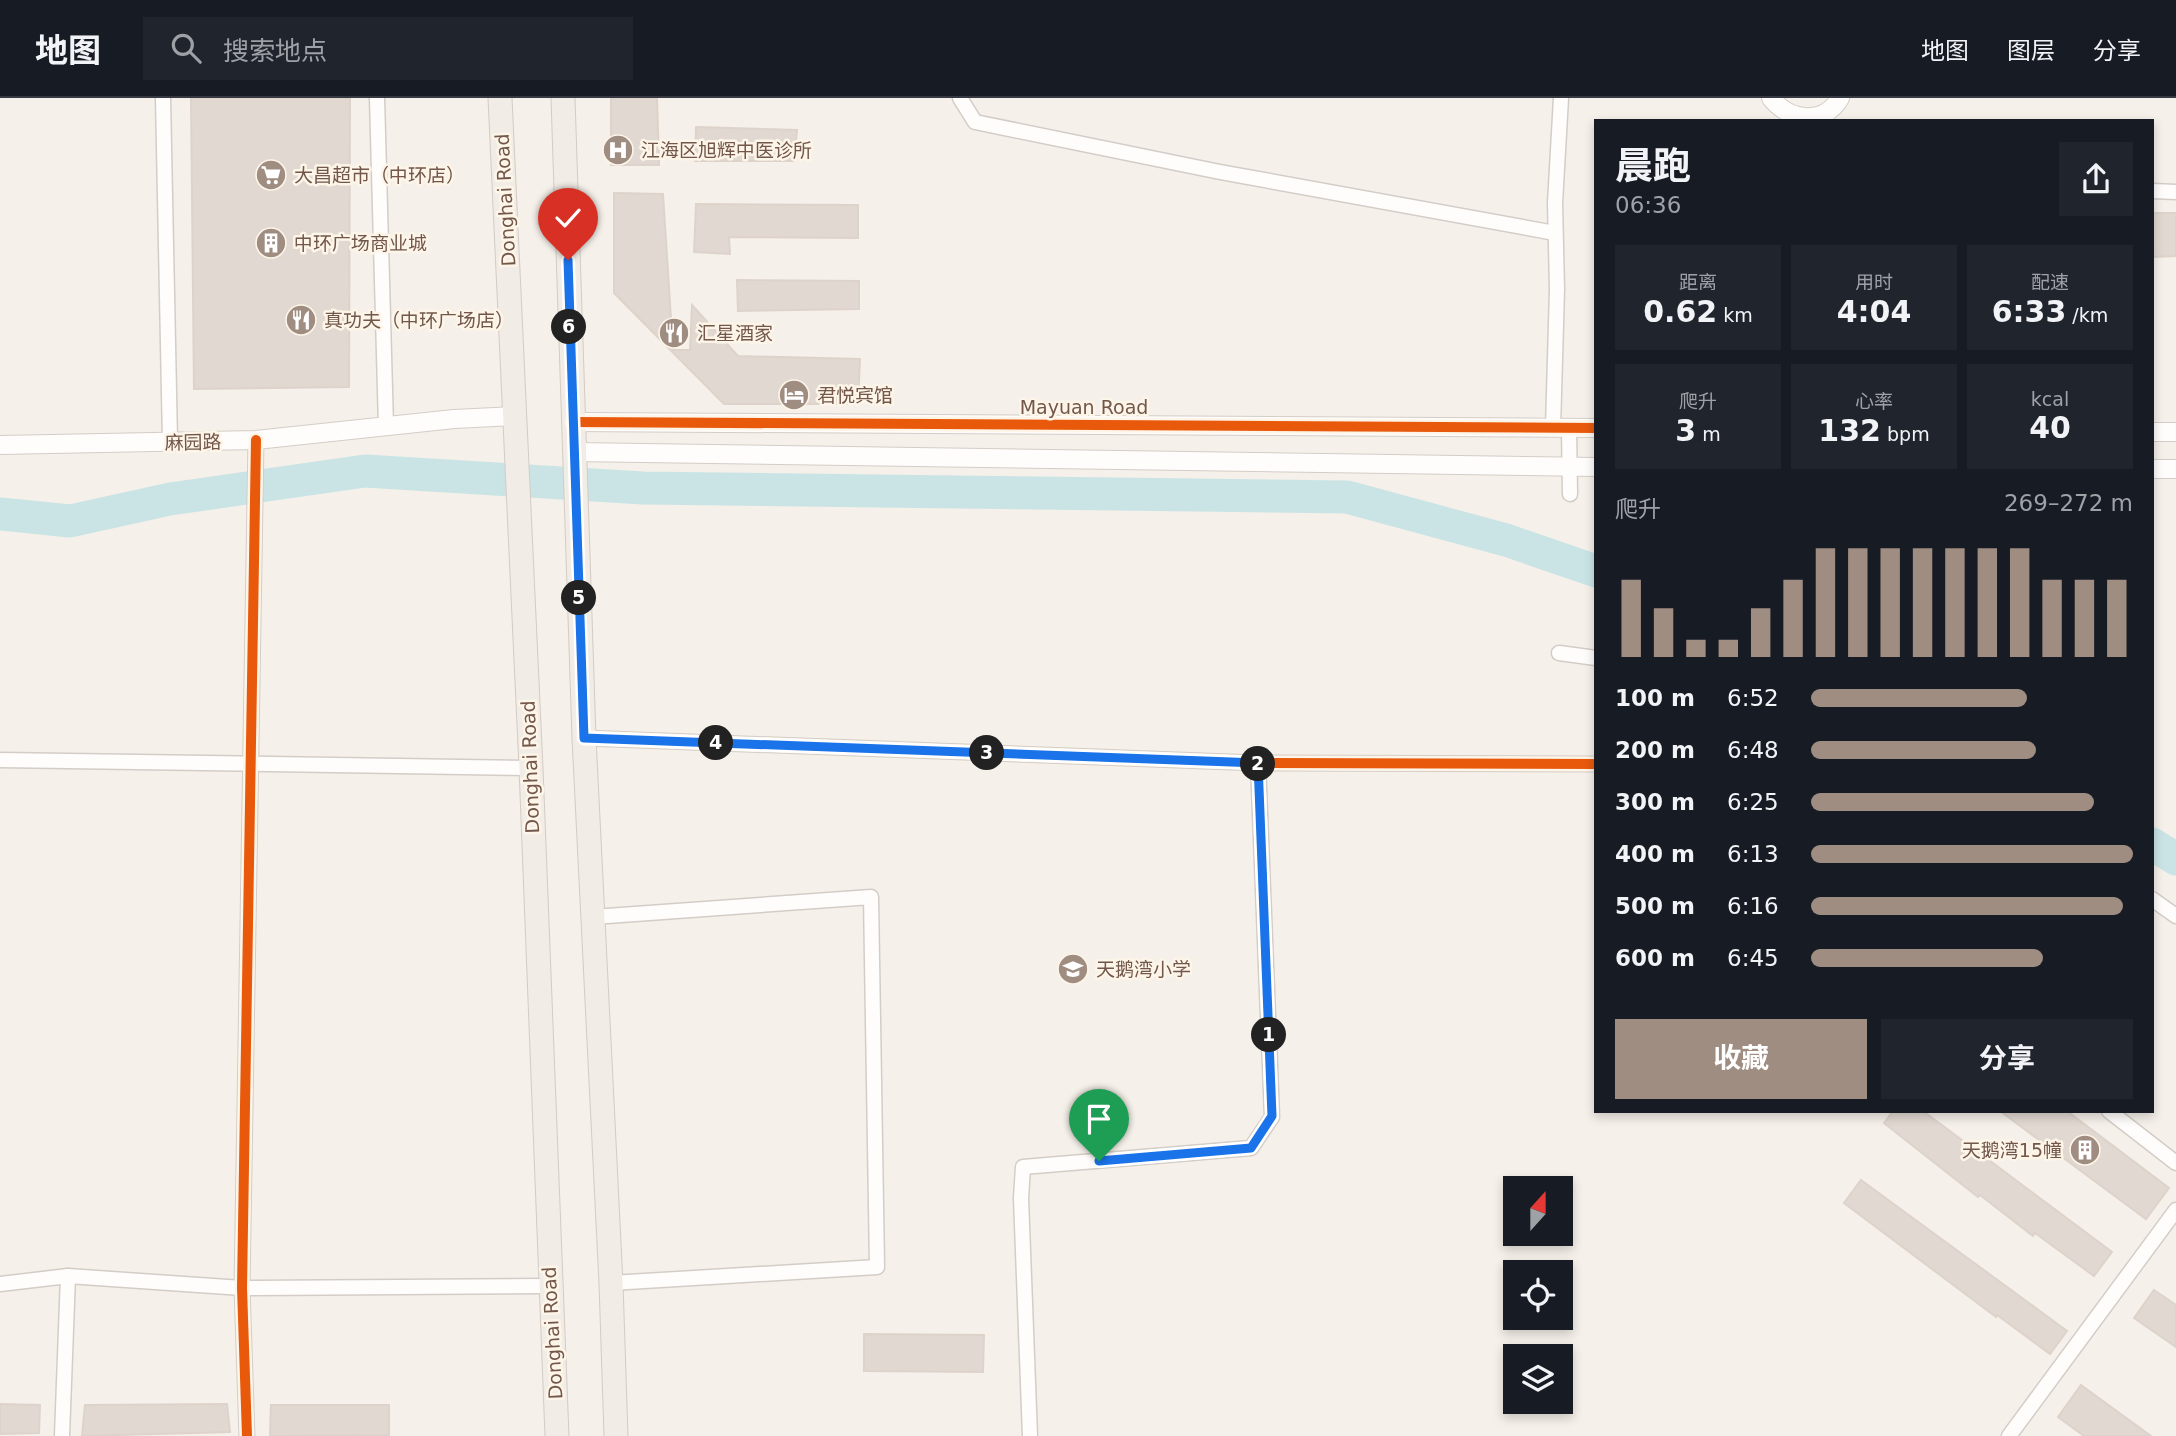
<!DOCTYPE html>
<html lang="zh">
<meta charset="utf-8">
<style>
:root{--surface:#171b24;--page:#20242c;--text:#f1f3f6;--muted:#9ea1a6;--line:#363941;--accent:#a08d82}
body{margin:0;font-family:"DejaVu Sans","Noto Sans SC",sans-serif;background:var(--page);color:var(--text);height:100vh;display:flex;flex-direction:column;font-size:26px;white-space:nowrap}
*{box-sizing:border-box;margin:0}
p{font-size:23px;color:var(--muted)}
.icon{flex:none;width:38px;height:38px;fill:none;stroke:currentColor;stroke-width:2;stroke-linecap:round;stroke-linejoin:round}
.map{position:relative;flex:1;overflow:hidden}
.side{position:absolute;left:1594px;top:21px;width:560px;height:994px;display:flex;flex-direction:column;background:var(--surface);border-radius:0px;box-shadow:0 4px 10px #0003}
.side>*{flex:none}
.needle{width:46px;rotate:21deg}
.buttons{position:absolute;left:1503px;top:1078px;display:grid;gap:14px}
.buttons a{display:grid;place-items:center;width:70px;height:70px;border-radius:0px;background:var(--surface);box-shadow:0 4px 10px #0003;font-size:35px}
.pin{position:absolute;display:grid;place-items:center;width:60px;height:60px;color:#fff;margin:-72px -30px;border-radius:50% 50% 50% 0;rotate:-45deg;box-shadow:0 0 7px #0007}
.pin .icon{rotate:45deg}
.km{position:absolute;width:35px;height:35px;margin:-18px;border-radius:50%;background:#222;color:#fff;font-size:19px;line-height:35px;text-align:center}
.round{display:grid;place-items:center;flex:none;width:74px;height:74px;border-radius:0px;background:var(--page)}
.headline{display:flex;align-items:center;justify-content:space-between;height:119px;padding:0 21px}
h1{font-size:38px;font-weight:700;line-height:52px}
.figures{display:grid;grid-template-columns:repeat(3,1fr);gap:10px;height:119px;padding:7px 21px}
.figures div{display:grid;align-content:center;border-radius:0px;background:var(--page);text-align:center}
.figures b{font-size:30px;font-weight:700}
.figures small{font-size:19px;font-weight:400}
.figures p{font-size:19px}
.chart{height:196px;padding:14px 21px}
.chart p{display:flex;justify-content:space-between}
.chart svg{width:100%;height:126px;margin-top:7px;stroke:var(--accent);stroke-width:6}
.button{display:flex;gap:14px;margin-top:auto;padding:14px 21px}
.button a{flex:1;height:80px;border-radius:0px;background:var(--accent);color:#fff;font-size:28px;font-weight:700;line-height:80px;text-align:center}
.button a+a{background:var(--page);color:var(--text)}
ul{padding:0 21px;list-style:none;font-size:23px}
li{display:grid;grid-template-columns:112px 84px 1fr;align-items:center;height:52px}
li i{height:18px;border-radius:9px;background:var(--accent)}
header{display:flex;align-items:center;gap:42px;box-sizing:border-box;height:98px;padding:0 35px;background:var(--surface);border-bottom:2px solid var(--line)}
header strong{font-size:33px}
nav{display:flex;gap:38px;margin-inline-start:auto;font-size:24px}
.search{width:490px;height:63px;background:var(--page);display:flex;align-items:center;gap:18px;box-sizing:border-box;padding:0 24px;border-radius:0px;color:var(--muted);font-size:26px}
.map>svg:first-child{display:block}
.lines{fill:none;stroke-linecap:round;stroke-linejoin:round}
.river{stroke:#cae4e5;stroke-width:33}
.building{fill:#e1d8d1;stroke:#ded3cb;stroke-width:2}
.minor-casing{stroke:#d4cdc7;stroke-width:17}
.tertiary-casing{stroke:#d4cdc7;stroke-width:20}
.primary-casing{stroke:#d4cbc5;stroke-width:25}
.minor{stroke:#fefdfc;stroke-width:14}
.tertiary{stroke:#fefdfc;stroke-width:18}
.primary{stroke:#f1ece5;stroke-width:23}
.cycleway-casing{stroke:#fef5e9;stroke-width:15}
.cycleway{stroke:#e8590c;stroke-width:10}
.route-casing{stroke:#fff;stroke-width:14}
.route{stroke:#1a73e8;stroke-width:9}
.labels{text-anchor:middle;stroke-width:5;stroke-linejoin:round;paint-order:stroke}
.poi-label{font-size:19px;fill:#72574a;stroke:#fef5e9;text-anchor:start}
.street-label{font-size:19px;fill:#72574a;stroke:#fef5e9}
</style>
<header>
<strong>地图</strong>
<div class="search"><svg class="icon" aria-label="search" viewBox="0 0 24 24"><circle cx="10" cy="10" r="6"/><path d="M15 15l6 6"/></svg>搜索地点</div>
<nav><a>地图</a><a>图层</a><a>分享</a></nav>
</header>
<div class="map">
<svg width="2176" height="1338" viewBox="0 0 2176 1338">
<rect width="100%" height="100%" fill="#f5f0e9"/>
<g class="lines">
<!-- river -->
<g class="river">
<path d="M0,416l70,7 100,-22 195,-28 278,17 704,9 159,43 90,31"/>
<path d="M2152,746l24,15"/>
</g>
</g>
<!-- building -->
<g class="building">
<path d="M191,0h159l-1,289 -155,2z"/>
<path d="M611,0h46l2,67h-48z"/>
<path d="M696,29l101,3 -3,31h-99z"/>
<path d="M614,95l49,1 10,156h17l2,-45 46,51 122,3 -2,45h-134l-110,-111z"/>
<path d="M696,106l162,1v33l-129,-1 1,17 -36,-2z"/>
<path d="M2152,115h24v43l-24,1z"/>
<path d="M737,182l122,1v28l-121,2z"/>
<path d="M1893,1013h30l189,141 -18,24 -59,-43 -2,3 -53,-41 -2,2 -94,-74z"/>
<path d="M2000,1013h67l102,77 -23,31z"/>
<path d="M1861,1082l206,151 -17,23 -53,-39 -1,2 -152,-114z"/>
<path d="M2154,1192l22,15v42l-42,-29z"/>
<path d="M864,1236l120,1 -1,37 -119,-1z"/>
<path d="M2081,1287l70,51h-67l-26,-19z"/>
<path d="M0,1306l40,1 -1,28 -39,1z"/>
<path d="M227,1306l3,28 -148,4 3,-31z"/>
<path d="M271,1307h118v30l-119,1z"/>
</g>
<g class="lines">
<!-- minor casing -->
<g class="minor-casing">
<g id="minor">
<path d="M163,0l7,344"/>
<path d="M377,0l9,329"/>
<path d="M960,0l15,24 245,50 335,61"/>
<path d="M2152,93l24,1"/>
<path d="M1553,330l4,-139 -2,-86 6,-105"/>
<path d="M1569,330l1,66"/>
<path d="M1559,555l37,5"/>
<path d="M584,640l674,25 338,1"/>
<path d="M0,662l531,8"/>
<path d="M2152,801l24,17"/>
<path d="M593,819l278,-20 6,370 -266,16"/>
<path d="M2109,1013l67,52"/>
<path d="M0,1186l68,-8 174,12 307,-2"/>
<path d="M62,1338l6,-160"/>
<path d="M247,1338l-5,-148 14,-848"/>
<path d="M1030,1338l-9,-238 2,-31 228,-19 21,-31 -14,-354"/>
<path d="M2009,1338l167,-226"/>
</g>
</g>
<!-- tertiary casing -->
<g class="tertiary-casing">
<g id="tertiary">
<path d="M1771,0c18,23 53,28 69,0"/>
<path d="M572,324l1024,6"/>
<path d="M2152,334h24"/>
<path d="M0,347l256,-5 198,-21 60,-3"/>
<path d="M573,354l1023,15"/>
<path d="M2152,371h24"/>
</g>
</g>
<!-- primary casing -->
<g class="primary-casing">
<g id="primary">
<path d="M500,0l31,670 26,668"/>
<path d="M563,0l21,640 27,545 5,153"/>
</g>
</g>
<!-- minor -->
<use href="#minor" class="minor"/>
<!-- tertiary -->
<use href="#tertiary" class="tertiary"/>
<!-- primary -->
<use href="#primary" class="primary"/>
<!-- cycleway casing -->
<g class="cycleway-casing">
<g id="cycleway">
<path d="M572,324l1024,6"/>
<path d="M584,640l674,25 338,1"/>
<path d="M247,1338l-5,-148 14,-848"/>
</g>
</g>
<!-- cycleway -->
<use href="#cycleway" class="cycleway"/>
</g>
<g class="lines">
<!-- route casing -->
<g class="route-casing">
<path id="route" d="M568,162l16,478 674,25 14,353 -21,32 -152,13"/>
</g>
<!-- route -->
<use href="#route" class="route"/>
</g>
<!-- icons -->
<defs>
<g id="hospital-disc" transform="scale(1.575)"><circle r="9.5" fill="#a08d82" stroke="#fef5e9"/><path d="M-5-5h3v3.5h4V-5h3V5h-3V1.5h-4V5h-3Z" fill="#fff"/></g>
<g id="supermarket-disc" transform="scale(1.575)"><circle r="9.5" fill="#a08d82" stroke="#fef5e9"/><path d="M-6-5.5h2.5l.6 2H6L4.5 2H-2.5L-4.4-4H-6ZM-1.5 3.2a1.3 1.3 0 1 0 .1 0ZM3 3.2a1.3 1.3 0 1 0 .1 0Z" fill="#fff"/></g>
<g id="building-disc" transform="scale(1.575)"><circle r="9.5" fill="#a08d82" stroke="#fef5e9"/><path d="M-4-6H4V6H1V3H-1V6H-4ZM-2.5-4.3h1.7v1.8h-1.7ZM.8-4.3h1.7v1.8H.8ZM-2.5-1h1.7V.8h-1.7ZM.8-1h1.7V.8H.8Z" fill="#fff"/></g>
<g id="restaurant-disc" transform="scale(1.575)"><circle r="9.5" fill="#a08d82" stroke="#fef5e9"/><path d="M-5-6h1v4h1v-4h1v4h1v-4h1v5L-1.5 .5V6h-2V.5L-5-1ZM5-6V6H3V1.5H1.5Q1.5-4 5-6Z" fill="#fff"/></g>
<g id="hotel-disc" transform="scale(1.575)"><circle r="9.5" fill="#a08d82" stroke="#fef5e9"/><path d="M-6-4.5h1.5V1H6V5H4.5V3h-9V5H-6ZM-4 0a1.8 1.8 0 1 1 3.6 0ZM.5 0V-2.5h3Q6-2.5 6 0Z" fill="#fff"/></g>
<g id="school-disc" transform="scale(1.575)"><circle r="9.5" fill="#a08d82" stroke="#fef5e9"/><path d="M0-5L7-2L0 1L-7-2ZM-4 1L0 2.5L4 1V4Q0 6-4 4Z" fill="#fff"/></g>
</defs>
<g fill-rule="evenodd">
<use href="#hospital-disc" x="618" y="52"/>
<use href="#supermarket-disc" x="271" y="77"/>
<use href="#building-disc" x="271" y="145"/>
<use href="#restaurant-disc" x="301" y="222"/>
<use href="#restaurant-disc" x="674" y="235"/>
<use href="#hotel-disc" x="794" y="297"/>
<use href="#school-disc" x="1073" y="871"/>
<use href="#building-disc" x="2085" y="1052"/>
</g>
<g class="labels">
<!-- poi labels -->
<g class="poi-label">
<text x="641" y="59">江海区旭辉中医诊所</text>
<text x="294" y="84">大昌超市（中环店）</text>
<text x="294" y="152">中环广场商业城</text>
<text x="324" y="229">真功夫（中环广场店）</text>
<text x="697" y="242">汇星酒家</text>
<text x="817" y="304">君悦宾馆</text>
<text x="1096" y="878">天鹅湾小学</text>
<text x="2062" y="1059" text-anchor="end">天鹅湾15幢</text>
</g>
<!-- street labels -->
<g class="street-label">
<text transform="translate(505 102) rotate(-93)" y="7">Donghai Road</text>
<text x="1084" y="316">Mayuan Road</text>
<text transform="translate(193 344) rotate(-1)" y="7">麻园路</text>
<text transform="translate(530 669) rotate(-92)" y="7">Donghai Road</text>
<text transform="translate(552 1235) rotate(-93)" y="7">Donghai Road</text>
</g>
</g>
</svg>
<div class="buttons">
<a><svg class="needle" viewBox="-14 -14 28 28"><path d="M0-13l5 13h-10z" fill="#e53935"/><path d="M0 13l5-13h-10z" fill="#9ea1a6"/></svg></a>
<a><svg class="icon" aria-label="locate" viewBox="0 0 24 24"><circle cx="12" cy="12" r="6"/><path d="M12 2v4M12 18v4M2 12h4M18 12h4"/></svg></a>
<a><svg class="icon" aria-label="layers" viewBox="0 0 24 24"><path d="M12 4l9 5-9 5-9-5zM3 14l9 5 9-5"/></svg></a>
</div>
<div class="pin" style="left:1099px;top:1063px;background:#1e9e55"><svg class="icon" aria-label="arrive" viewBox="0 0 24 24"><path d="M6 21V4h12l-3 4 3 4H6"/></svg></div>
<div class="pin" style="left:568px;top:162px;background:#d93025"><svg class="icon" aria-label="check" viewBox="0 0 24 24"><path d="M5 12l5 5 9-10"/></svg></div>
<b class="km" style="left:1269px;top:937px">1</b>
<b class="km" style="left:1258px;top:666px">2</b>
<b class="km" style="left:987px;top:655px">3</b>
<b class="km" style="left:716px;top:645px">4</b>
<b class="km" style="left:579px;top:500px">5</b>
<b class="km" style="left:569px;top:229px">6</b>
<section class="side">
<div class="headline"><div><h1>晨跑</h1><p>06:36</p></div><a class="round"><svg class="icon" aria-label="share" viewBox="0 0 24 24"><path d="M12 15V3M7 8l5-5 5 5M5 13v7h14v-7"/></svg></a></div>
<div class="figures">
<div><p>距离</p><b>0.62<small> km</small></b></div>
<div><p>用时</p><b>4:04</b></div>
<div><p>配速</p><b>6:33<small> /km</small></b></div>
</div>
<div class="figures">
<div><p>爬升</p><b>3<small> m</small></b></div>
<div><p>心率</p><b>132<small> bpm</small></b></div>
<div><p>kcal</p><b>40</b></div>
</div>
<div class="chart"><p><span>爬升</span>269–272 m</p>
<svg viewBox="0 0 160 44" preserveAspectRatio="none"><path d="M5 44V17M15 44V27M25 44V38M35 44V38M45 44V27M55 44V17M65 44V6M75 44V6M85 44V6M95 44V6M105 44V6M115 44V6M125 44V6M135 44V17M145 44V17M155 44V17"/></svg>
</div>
<ul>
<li><b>100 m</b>6:52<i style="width:67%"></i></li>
<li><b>200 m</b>6:48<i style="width:70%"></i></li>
<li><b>300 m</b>6:25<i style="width:88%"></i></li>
<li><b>400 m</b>6:13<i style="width:100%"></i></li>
<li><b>500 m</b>6:16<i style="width:97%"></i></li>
<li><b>600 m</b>6:45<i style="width:72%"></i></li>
</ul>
<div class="button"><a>收藏</a><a>分享</a></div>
</section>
</div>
